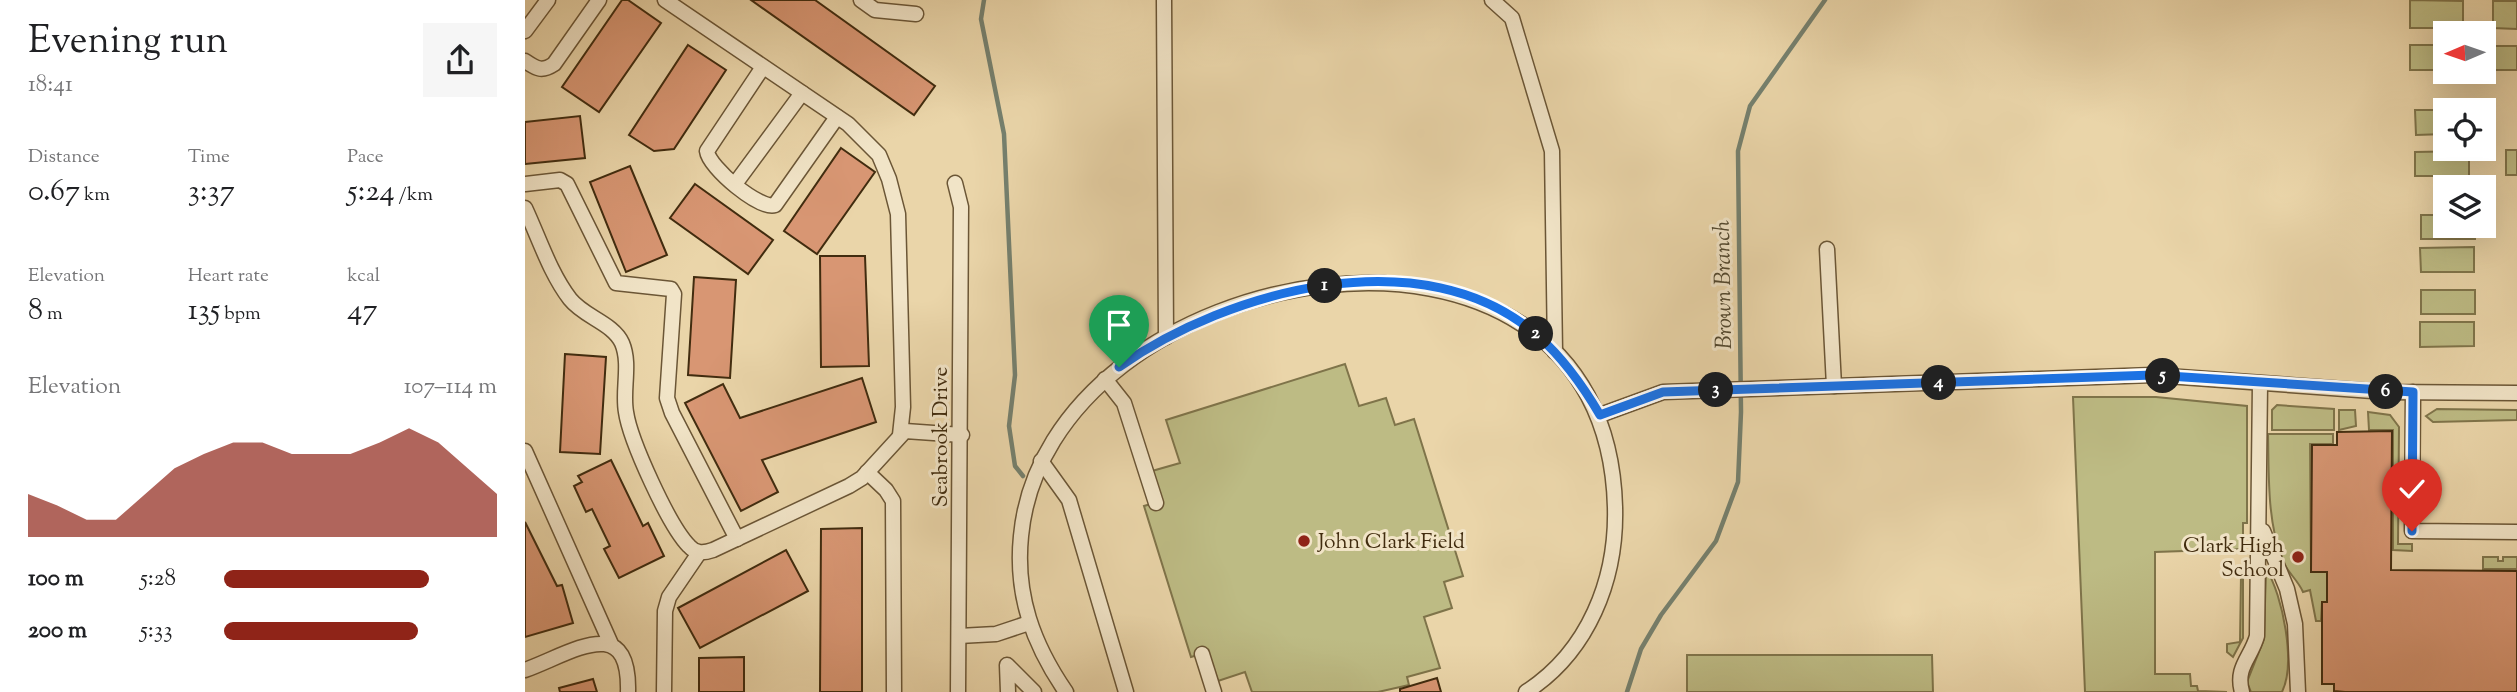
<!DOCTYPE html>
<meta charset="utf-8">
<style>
:root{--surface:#fff;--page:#f6f6f6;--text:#202124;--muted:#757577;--accent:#8f2418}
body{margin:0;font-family:"Sorts Mill Goudy",serif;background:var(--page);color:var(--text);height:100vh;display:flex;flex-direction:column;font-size:26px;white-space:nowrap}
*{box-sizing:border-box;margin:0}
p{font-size:23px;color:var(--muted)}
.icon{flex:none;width:38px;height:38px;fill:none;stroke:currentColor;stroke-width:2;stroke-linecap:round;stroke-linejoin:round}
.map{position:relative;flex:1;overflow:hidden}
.drawer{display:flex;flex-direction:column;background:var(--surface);width:525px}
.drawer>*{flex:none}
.needle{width:46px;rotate:268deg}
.fabs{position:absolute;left:1908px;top:21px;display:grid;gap:14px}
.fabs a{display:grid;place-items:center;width:63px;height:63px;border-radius:0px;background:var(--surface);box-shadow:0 7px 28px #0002;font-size:35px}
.pin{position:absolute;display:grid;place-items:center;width:60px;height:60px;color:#fff;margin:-72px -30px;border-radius:50% 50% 50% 0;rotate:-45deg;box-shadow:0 0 7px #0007}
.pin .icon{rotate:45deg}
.km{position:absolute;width:35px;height:35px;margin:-18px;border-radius:50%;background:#222;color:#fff;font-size:19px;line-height:35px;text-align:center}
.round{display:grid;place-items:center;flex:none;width:74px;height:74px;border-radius:0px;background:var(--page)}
.head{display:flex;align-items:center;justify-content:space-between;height:119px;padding:0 28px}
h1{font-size:38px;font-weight:600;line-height:52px}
.figures{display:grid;grid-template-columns:repeat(3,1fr);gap:10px;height:119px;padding:7px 28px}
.figures div{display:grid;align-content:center}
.figures b{font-size:30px;font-weight:600}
.figures small{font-size:19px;font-weight:400}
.figures p{font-size:19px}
.chart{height:196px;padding:14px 28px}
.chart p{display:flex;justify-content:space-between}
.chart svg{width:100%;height:126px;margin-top:7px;fill:var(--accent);opacity:.7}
ul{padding:0 28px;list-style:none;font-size:23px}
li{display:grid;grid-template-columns:112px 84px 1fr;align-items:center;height:52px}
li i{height:18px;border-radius:9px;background:var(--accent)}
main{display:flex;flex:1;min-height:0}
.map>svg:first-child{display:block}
.grass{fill:#bdbb84;stroke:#7f744a;stroke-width:2}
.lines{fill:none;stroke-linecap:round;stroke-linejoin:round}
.stream{stroke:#75806e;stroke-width:4.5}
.building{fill:#d89673;stroke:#412c0f;stroke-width:2}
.minor-casing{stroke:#6b5636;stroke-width:17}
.minor{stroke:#f1e4c7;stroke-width:14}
.route-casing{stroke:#fff;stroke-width:14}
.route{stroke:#1a73e8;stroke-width:9}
.poi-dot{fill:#8f2418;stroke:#f1e4c7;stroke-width:2.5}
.labels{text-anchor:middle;stroke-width:6;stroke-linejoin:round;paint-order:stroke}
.street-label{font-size:21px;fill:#412c0f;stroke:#f1e4c7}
.poi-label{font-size:21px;fill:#412c0f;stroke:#f1e4c7;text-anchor:start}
.water-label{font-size:23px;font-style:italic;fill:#52482f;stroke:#f1e4c7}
</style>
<main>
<section class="drawer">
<div class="head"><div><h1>Evening run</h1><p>18:41</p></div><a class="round"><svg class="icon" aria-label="share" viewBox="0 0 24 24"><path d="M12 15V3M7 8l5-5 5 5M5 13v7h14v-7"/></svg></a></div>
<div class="figures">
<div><p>Distance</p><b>0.67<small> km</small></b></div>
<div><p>Time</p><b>3:37</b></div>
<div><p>Pace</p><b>5:24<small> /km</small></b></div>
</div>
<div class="figures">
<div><p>Elevation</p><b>8<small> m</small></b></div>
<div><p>Heart rate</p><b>135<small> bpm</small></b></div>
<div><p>kcal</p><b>47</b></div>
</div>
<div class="chart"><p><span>Elevation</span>107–114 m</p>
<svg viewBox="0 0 160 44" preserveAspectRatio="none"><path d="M0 44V29L10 33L20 38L30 38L40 29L50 20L60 15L70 11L80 11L90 15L100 15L110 15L120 11L130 6L140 11L150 20L160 29V44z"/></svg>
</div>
<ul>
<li><b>100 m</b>5:28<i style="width:75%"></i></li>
<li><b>200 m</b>5:33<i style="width:71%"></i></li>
</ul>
</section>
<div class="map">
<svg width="1992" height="692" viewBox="0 0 1992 692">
<rect width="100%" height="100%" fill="#ead5a9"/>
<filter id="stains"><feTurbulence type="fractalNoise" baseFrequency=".00286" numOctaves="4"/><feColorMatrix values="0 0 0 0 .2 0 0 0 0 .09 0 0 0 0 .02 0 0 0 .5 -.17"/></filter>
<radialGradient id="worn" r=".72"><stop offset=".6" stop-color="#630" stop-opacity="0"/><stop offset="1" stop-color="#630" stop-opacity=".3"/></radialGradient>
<!-- grass -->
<g class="grass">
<path d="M1885,0l53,1v27h-53z"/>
<path d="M1968,1h24v28l-24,-1z"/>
<rect x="1885" y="45" width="35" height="25"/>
<rect x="1967" y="46" width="25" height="24"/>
<path d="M1890,110h54h-24v24l-29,1z"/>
<rect x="1981" y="150" width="11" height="25"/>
<path d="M1944,151v25h-54v-24z"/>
<path d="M1896,215h24v11h30v13h-54z"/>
<path d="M1949,247v25h-53l-1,-24z"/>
<rect x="1896" y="290" width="54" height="24"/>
<path d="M1895,322h54v24l-54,1z"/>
<path d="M820,364l14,42 27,-8 9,27 19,-6 49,157 -19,6 8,26 -28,9 16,51 -33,9 2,8 -31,7h-126l-7,-20 -27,9 -10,-29 -17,5 -47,-151 17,-5 -9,-30 28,-8 -14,-43z"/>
<path d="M1548,397h83l91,9v117h-4v26l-88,3v122h35l1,12h6l1,5 29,1h-142z"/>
<path d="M1752,405l57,4v21h-62v-20z"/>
<path d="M1912,409l80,1v10l-84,2 -7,-6z"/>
<path d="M1814,410h16l1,16 -17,4z"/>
<path d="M1843,412l22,3 9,12 -1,117h14v7l-19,-1v-120h-24z"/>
<path d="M1743,434h65v10h-23l1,127 16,1 6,30h-11l-1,19h-5l-6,-31 -7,2c-5,-12 -16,-20 -21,-32 -15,-41 -13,-84 -14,-126z"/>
<path d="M1958,557h15v4h5v-4h14v12h-34z"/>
<path d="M1707,568h11v70l-10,19 -6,-5v-8l13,-2 1,-67 -12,-1z"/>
<path d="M1741,569c17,26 30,95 16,123h-31l-4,-10 17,-43z"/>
<path d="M1162,655h245l1,37h-246z"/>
</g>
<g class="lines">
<!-- stream -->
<g class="stream">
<path d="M459,0l-3,19 23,115 11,241 -6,51 6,40 8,10"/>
<path d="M1102,692l14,-43 20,-34 55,-74 22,-59 3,-70 -3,-261 12,-45 75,-106"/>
</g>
</g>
<!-- building -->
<g class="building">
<path d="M97,0h6l33,23 -62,89 -37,-25z"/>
<path d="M226,0h64l120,86 -21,29z"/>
<path d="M163,45l38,25 -52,79 -20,2 -25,-16z"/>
<path d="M55,116l5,42 -60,6v-42z"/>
<path d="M316,148l34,24 -58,82 -33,-23z"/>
<path d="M105,166l37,89 -41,17 -36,-90z"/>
<path d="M170,184l78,56 -25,34 -78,-56z"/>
<path d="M295,256h45l4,110 -48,1z"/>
<path d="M169,277l42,3 -6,98 -42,-3z"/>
<path d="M40,354l41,3 -6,97 -40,-2z"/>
<path d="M337,378l14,44 -114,38 16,32 -37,19 -56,-108 38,-19 17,34z"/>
<path d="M1867,431l-1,139 126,1v121h-172l-11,-1v-7h-12v-82h5v-30h-16l1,-127h25v-13z"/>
<path d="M86,460l32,66 5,-3 16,33 -45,22 -15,-29 6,-3 -18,-37 -6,3 -12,-26 8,-4 -4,-6z"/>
<path d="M0,522l32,64 5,-1 11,38 -48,14z"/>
<path d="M337,528v164h-42l1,-163z"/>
<path d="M261,550l22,41 -108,57 -22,-40z"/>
<path d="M219,657v35h-45v-34z"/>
<path d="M912,678l4,14h-41v-3z"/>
<path d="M68,679l4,13h-37l-1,-4z"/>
</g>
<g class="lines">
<!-- minor casing -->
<g class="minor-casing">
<g id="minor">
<path d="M140,0l183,124 31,31 10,24 9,35 5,193 -3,28"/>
<path d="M336,0l14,10 41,4"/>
<path d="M639,0l2,337"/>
<path d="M967,0l20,18 40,133 3,201"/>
<path d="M0,31l23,-31"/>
<path d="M0,61c12,8 17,11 29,3l45,-64"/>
<path d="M238,67l-56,84c2,17 53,59 68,54l62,-88"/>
<path d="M430,183l6,24 -3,485"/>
<path d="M0,184l35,-4 7,4 49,99 55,6 3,5 -7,104 5,15 65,126"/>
<path d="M210,184l67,-91"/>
<path d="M0,208c14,30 25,65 45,91 14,18 43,24 52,44 9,21 0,47 4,69 4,28 43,114 63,134 7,8 15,7 24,4l136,-64 13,-8 43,-47 57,4"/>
<path d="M1302,249l7,137"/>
<path d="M580,379l19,24 32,100"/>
<path d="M1888,392l-1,139 105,1"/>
<path d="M1075,415l63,-23 490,-17 233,17 131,1"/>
<path d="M0,451l86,193"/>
<path d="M516,461l28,39 57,192"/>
<path d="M342,472l19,18 7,11 1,191"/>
<path d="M1738,531l24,58 8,35 3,68"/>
<path d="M434,636l37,-2 33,-11"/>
<path d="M677,654l12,38"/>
<path d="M0,670c47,-17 105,-59 103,22"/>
<path d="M139,692l1,-81 4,-14 30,-44"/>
<path d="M483,692l-1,-27 27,27"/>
<path d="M541,692c-33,-48 -51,-97 -45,-156 26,-278 585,-380 594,-29 2,73 -27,145 -89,185"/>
<path d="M1717,692c-7,-25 9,-34 15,-56l3,-252"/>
</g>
</g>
<!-- minor -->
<use href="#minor" class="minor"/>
</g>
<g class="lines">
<!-- route casing -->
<g class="route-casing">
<path id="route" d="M594,367c109,-77 306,-131 419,-31 25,22 45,50 62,79l63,-23 490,-17 260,17 -1,139"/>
</g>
<!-- route -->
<use href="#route" class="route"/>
</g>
<!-- markers -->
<g class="poi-dot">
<circle cx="779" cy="541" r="7"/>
<circle cx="1773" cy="557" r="7"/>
</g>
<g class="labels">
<!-- street labels -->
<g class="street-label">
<text transform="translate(415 437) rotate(-90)" y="7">Seabrook Drive</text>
</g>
<!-- poi labels -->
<g class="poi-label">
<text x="793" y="548">John Clark Field</text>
<text x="1759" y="552" text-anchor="end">Clark High<tspan x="1759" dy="24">School</tspan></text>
</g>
<!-- water labels -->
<g class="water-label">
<text transform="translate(1197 285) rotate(-91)" y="8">Brown Branch</text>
</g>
</g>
<rect width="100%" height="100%" filter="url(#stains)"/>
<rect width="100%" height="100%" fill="url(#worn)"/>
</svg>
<div class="fabs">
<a><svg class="needle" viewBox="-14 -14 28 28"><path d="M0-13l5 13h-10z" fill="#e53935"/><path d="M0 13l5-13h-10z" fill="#757577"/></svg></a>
<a><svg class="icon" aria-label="locate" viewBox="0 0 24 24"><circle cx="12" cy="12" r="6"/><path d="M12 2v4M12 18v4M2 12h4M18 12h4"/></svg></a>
<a><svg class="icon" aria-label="layers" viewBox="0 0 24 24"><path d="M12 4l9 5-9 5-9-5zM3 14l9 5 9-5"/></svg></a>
</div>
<div class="pin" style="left:594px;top:367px;background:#1e9e55"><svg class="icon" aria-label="arrive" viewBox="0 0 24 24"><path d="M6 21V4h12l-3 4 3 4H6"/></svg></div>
<div class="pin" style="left:1887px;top:531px;background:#d93025"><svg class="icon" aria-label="check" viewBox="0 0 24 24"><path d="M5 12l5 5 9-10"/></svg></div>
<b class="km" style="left:800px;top:286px">1</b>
<b class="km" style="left:1011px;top:334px">2</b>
<b class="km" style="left:1191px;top:390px">3</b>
<b class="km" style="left:1414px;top:383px">4</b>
<b class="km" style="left:1638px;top:376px">5</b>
<b class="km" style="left:1861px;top:392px">6</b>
</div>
</main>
